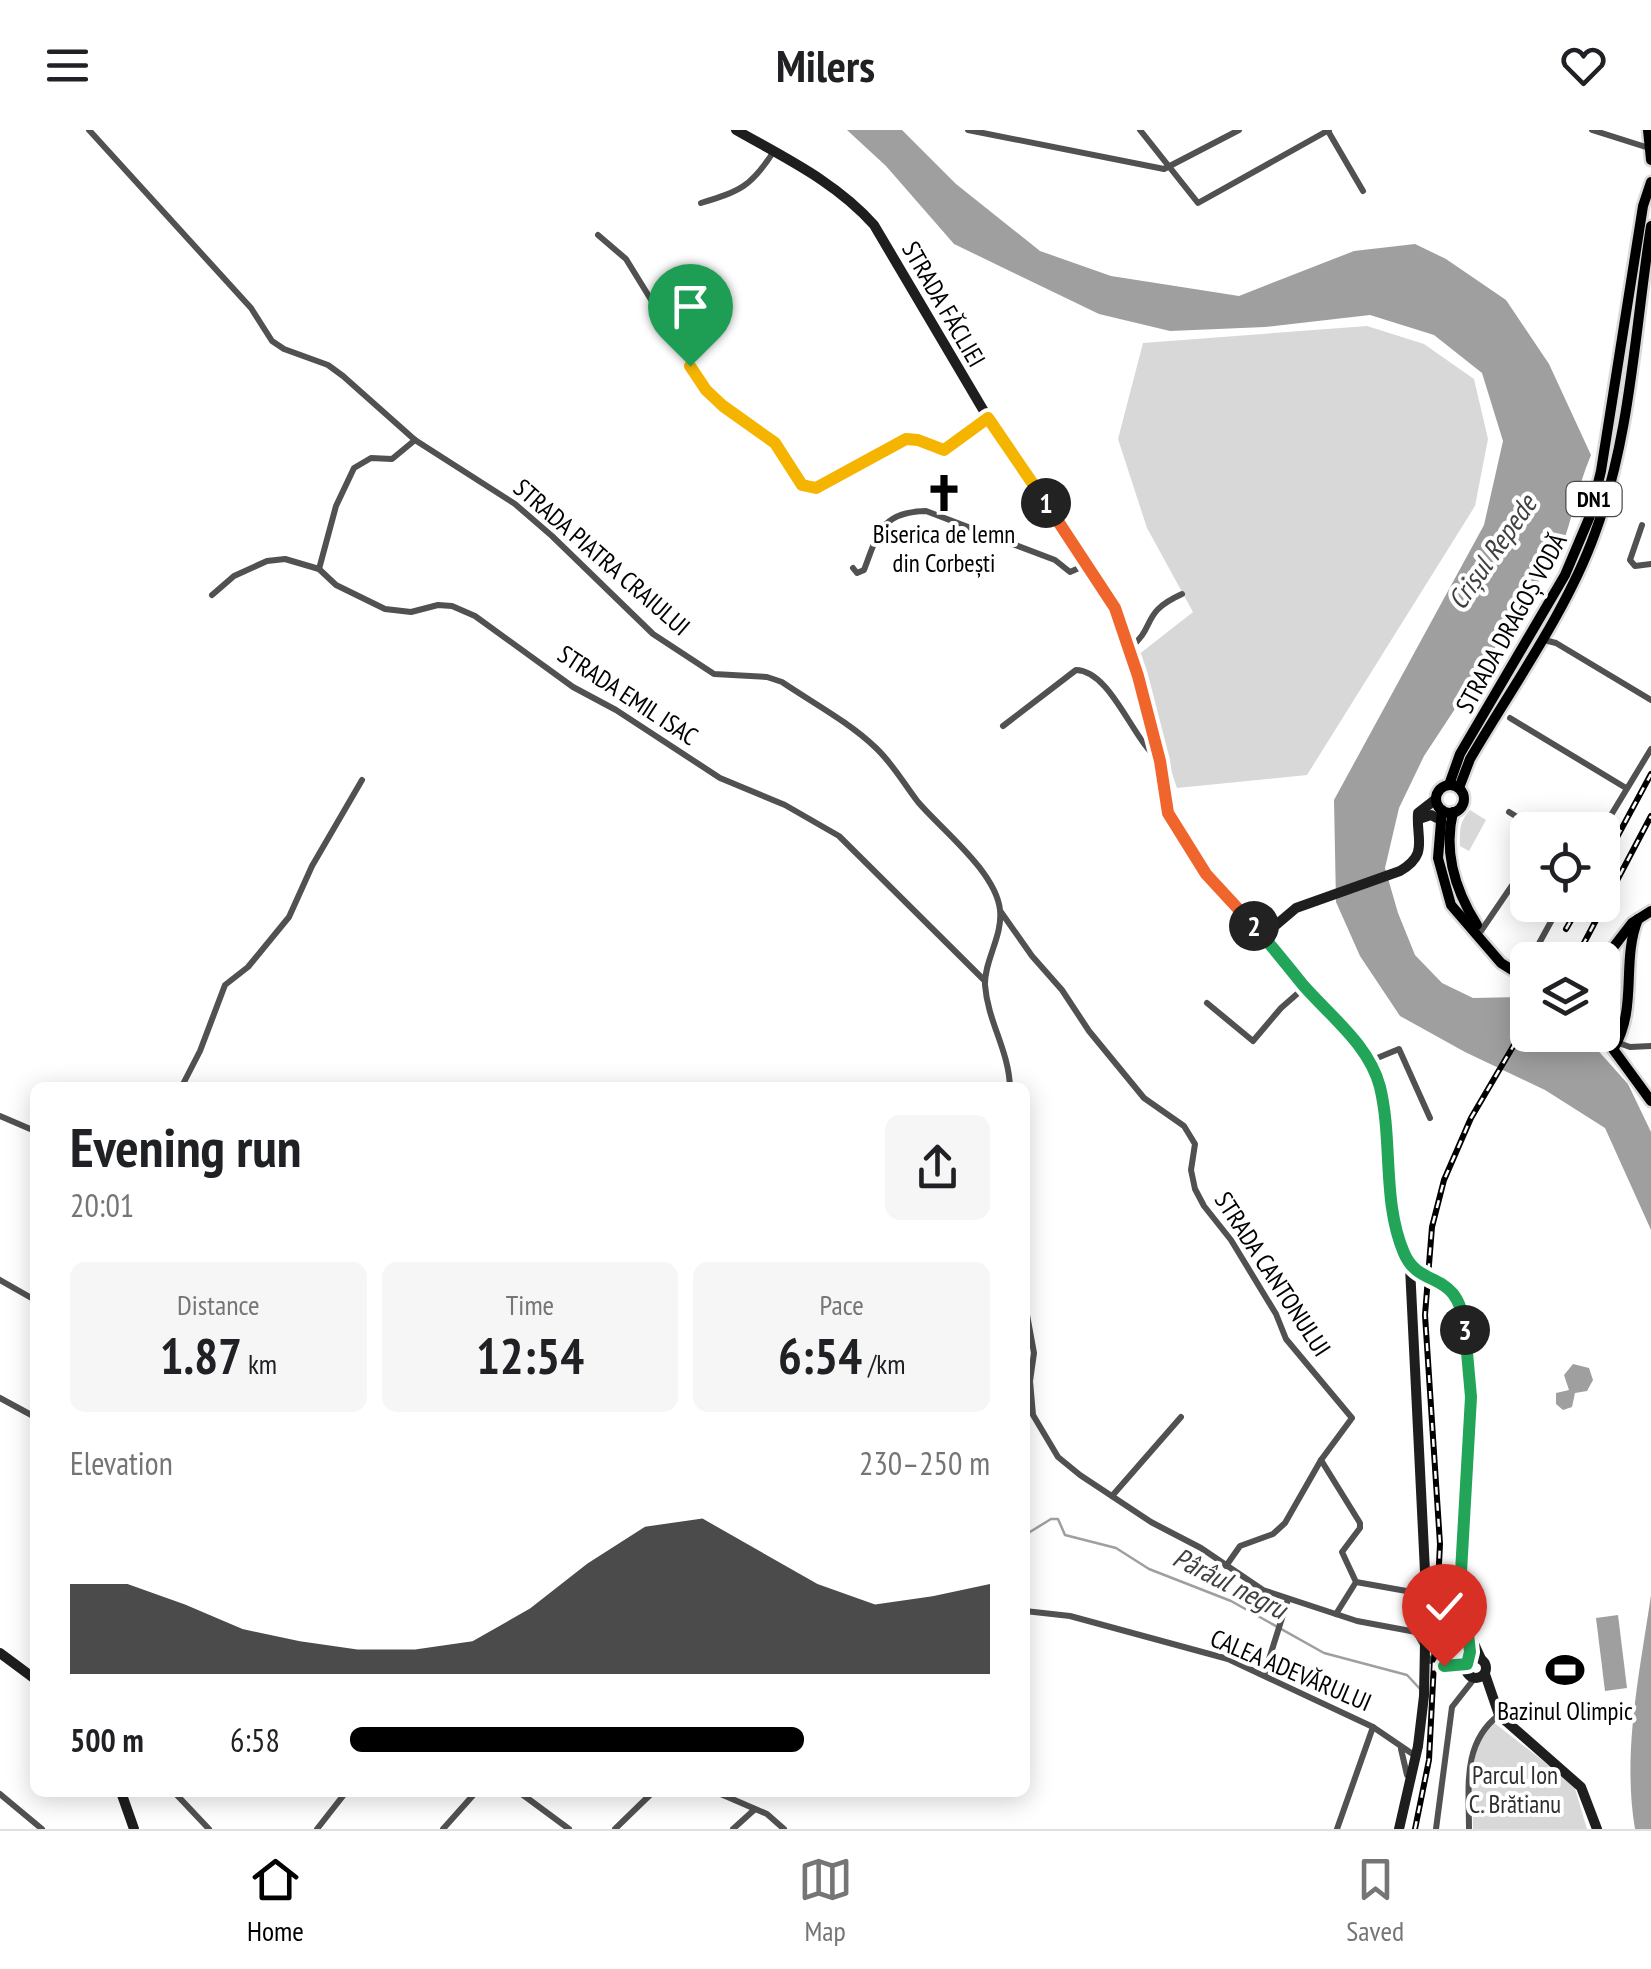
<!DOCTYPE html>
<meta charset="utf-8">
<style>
:root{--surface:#fff;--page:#f6f6f6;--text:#202124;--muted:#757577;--line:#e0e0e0;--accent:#000}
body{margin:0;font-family:"PT Sans Narrow",sans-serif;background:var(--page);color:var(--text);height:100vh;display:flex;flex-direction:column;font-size:38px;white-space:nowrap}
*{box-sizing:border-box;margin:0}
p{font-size:32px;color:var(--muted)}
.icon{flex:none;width:55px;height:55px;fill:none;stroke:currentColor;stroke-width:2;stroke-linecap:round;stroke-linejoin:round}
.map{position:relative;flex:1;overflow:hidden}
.panel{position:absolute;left:30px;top:952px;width:1000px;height:715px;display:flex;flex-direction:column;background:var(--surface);border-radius:15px;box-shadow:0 5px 25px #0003}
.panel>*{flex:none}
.buttons{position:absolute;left:1510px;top:682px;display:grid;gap:20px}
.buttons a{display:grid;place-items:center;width:110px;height:110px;border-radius:15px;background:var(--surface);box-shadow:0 5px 25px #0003;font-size:50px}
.pin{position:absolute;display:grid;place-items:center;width:85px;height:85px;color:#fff;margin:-102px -42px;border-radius:50% 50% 50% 0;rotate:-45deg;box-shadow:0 0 10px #0007}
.pin .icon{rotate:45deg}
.km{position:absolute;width:50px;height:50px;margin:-25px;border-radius:50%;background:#222;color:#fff;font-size:28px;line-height:50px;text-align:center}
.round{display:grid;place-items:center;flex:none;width:105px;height:105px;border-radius:15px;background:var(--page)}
.head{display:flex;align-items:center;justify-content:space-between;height:170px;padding:0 40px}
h1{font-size:55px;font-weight:600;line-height:75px}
.figures{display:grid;grid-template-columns:repeat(3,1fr);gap:15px;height:170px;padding:10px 40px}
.figures div{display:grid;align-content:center;border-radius:15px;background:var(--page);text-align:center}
.figures b{font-size:50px;font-weight:600}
.figures small{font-size:28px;font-weight:400}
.figures p{font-size:28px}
.chart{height:280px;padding:20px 40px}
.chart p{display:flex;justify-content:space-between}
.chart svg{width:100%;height:180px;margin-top:10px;fill:var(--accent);opacity:.7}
ul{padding:0 40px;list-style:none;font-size:32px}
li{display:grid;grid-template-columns:160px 120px 1fr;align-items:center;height:75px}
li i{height:25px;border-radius:12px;background:var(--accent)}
header{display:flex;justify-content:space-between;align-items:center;height:130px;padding:0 40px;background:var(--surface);font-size:45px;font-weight:600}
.tabs{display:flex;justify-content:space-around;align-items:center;height:140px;border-top:2px solid var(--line);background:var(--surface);font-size:28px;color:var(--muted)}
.tabs a{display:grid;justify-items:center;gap:5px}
.tabs .current{color:var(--accent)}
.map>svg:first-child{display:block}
.green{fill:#d8d8d8}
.water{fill:#9f9f9f}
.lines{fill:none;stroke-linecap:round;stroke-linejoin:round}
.stream{stroke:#9f9f9f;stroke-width:2.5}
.primary-casing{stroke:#dbdbdb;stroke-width:15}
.street{stroke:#515151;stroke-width:6}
.secondary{stroke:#1e1e1e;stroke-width:10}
.primary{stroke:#000;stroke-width:10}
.rail-casing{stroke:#000;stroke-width:6}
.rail{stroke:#fff;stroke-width:2.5;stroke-dasharray:8;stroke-linecap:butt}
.secondary-bridge{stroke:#1e1e1e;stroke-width:10}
.split-1-casing{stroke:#fff;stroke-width:20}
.split-2-casing{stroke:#fff;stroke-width:20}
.split-3-casing{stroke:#fff;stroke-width:20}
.split-4-casing{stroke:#fff;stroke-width:20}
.split-1{stroke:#f5b400;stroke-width:12}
.split-2{stroke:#f0652b;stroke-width:12}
.split-3{stroke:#22a559;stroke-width:12}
.split-4{stroke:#22a559;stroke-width:12}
.labels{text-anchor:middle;stroke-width:8;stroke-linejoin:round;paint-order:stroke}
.shield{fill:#fff;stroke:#4c4c4c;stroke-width:2.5}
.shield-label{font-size:22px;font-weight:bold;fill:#000}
.street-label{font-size:25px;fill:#000;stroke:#fff}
.poi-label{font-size:25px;fill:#000;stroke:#fff}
.park-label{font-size:25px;fill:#2f2f2f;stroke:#fff}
.water-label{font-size:28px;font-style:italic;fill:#404040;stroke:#fff}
</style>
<header><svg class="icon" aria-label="menu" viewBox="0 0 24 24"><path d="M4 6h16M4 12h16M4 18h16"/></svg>Milers<svg class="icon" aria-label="heart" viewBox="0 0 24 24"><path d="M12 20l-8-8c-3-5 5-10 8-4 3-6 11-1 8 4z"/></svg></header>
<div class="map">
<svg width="1651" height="1699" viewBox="0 0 1651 1699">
<rect width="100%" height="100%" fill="#fff"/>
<!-- green -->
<g class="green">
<path d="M1367,196l57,18 50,35 14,60 -13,67 -168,269 -130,13 -44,-129 60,-47 -46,-84 -29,-89 25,-96z"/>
<path d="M1470,680l16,10 -17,31 -9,-5c0,-16 -1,-24 10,-36z"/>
<path d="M1493,1592l81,63 13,44h-114l-1,-50 5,-37z"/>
</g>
<!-- water -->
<g class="water">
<path d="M847,0h55l54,54 84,67 71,25 128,20 115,-45 61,-7 31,15 60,41 43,64 42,91c-13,30 -18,61 -29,91l-138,210 -25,52 -14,60 13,45 17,42 27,28 31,15 48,-1 6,3 1,35h56l44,49 23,48v98l-46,-102 -60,-38 -80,-38 -65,-36 -40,-60 -24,-54 -2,-102 150,-275 19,-84 -21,-68 -48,-38 -64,-20 -105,12 -95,4 -71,-17 -145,-70 -68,-78z"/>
<path d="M1573,1234l16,4 4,12 -6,11 -12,2 -3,14 -9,3 -7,-6v-11l13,-3 -5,-15z"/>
<path d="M1651,1465v234h-16c-13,-76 5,-158 16,-234z"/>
<path d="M1618,1485l9,73 -22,3 -9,-73z"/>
</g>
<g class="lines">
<!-- stream -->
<path class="stream" d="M1025,1405l26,-16h7l7,16 51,13 33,21 82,32 93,52 83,22 14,15"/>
<!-- primary casing -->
<g class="primary-casing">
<g id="primary">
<path d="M1648,0l3,30"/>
<path d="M1449,655l11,-31 105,-179 25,-59 11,-45 42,-265 8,-24"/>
<circle cx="1450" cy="669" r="14"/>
<path d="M1459,658l11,-29c42,-72 97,-148 125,-226 36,-97 40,-206 56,-307"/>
<path d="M1442,680l-4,48 13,47 50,58 27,17"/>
<path d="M1453,682c-10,41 2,78 24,113"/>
<path d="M1602,832l30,-39 19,-12"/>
<path d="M1602,904l49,67"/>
<path d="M1614,918c24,-41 7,-87 24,-129"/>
</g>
</g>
<!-- street -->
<g class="street">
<path d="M89,0l162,178 21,33 12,8 44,16 15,11 72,64 100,64 37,32 101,98 61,40 53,3 15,5c31,21 67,40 94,66 17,16 28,36 42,54 24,28 78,70 82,108 3,26 -16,51 -15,75 3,38 24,65 25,103"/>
<path d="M968,0l196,39 75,-39"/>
<path d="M1140,0l58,73 131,-73"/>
<path d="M1592,0l57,18"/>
<path d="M1328,1l35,60"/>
<path d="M701,73c39,-12 50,-16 73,-52"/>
<path d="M598,105l28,24 80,130 17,17 52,37 28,42 12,3 91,-49h12l26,11 43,-31"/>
<path d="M1642,395l-12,35 5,6 16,-2"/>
<path d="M853,438l4,5 7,-3c14,-37 17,-58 62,-59l129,49 15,12 18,-8"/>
<path d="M319,439l17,-63 18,-38 17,-10 21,1 23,-19"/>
<path d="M212,465l22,-19 33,-15 18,-2 34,10 17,16 49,24 26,3 27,-7 14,1 23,10 98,71 43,23 104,68 65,27 54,31 145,144"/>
<path d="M1544,510l12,3 95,57"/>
<path d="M1130,518c27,-22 10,-35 52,-54"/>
<path d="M1510,588l116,70"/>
<path d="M1003,596l73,-56c35,1 56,69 83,90"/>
<path d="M1509,682l29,18"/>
<path d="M1602,700l49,-81"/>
<path d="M1001,782l31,44 30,34 27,41 55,67 40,28 11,18 -4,26 4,19 9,17 27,34 45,74 10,25 66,79 -31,42 -36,63 -12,11 -33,12 -14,20"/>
<path d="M1481,801l47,-69"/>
<path d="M1536,819l24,-44"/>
<path d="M1520,839l16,-20v11"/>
<path d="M1207,873l46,38 28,-33 24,-21"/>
<path d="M1616,912l14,5 21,-1"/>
<path d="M1370,931l29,-12 31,69"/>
<path d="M877,956l4,2"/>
<path d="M181,958l19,-37 25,-66 23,-18 41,-50 23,-51 50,-86"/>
<path d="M0,986l35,15"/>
<path d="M0,1150l35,20"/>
<path d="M1025,1174l9,49 -4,28 3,34 25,42 22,18 71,47 50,26 62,42 94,31 59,11 6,11"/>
<path d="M0,1268l35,19"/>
<path d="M1321,1330l39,63v5l-18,24 14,30 -20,32"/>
<path d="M1112,1366l69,-79"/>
<path d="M1356,1452l56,10"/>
<path d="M1025,1481l45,5 158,43 145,68 44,30"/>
<path d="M1426,1525l5,6 35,9"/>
<path d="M1264,1545l24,-76"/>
<path d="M1401,1619l6,26"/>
<path d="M174,1662l35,37"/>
<path d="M519,1662l50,37"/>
<path d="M716,1662l51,22 17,15"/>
<path d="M0,1664l42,35"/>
<path d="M317,1699l29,-37"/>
<path d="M443,1699l33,-37"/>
<path d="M615,1699l38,-37"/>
<path d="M733,1699l21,-19"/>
<path d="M1337,1699l36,-102"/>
<path d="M1436,1699l16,-122 22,-28"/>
<path d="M1469,1699c0,-42 -7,-86 30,-114"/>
</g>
<!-- secondary -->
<g class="secondary">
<path d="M736,0c49,28 100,52 138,95l114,193 122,180 29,78 21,85 5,43 15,30 26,40 149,167 15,20 11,31 12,124 17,51 16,325"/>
<path d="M1422,688l9,-3 8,4"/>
<path d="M1263,806l33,-28 104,-37c29,-17 16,-31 18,-58l18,-14"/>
<path d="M1410,1137l34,18 19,23 8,89 -10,175 10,65 10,22"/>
<path d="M0,1523l35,26"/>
<circle cx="1476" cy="1538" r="10"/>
<path d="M1485,1544l14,41 82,72 16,42"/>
<path d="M121,1662l13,37"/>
<path d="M1399,1699l19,-83"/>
</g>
<!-- primary -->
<use href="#primary" class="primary"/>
<!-- rail casing -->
<g class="rail-casing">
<g id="rail">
<path d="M1602,735l49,-91"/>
<path d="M1566,799l14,-24"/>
<path d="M1575,830l76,-144"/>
<path d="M1415,1699l14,-69 11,-216 -15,-229 7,-88 12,-47 27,-62 57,-97"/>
</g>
</g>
<!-- rail -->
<use href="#rail" class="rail"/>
<!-- secondary-bridge -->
<path class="secondary-bridge" d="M1418,1616l6,-50 2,-104"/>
</g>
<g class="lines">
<!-- split-1 casing -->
<g class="split-1-casing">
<path id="split-1" d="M690,236l16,24 17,16 52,37 27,42 14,3 90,-49 12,1 26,10 44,-32 58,85"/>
</g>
<!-- split-2 casing -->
<g class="split-2-casing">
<path id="split-2" d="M1046,373l69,105 23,68 22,85 8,52 38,61 48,52"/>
</g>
<!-- split-3 casing -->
<g class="split-3-casing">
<path id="split-3" d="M1254,796c17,19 33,39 49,59 28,32 66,60 77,102 13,54 2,115 24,166 16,38 55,14 61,77"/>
</g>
<!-- split-4 casing -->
<g class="split-4-casing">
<path id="split-4" d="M1444,1536l23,-2 3,-12 -9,-80 10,-175 -6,-67"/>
</g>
<!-- split-1 -->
<use href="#split-1" class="split-1"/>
<!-- split-2 -->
<use href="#split-2" class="split-2"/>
<!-- split-3 -->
<use href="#split-3" class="split-3"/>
<!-- split-4 -->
<use href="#split-4" class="split-4"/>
</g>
<!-- icons -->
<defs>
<g id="church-bare" transform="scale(3)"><path d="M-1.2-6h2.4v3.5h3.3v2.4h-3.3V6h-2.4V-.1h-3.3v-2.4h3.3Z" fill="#000" stroke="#fff" stroke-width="2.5" paint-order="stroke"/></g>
<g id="stadium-bare" transform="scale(3)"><path d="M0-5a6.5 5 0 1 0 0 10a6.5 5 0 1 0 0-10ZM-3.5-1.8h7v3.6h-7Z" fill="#000" stroke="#fff" stroke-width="2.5" paint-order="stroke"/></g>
</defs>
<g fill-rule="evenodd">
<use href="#church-bare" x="944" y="363"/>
<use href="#stadium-bare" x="1565" y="1540"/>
</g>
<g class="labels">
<!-- shield labels -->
<rect class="shield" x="1566.5" y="352" width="55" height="34" rx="8"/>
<g class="shield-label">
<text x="1594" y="377">DN1</text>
</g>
<!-- street labels -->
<g class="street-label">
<text transform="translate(944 174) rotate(60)" y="9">STRADA FĂCLIEI</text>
<text transform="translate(602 427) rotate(41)" y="9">STRADA PIATRA CRAIULUI</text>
<text transform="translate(1511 493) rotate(-61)" y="9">STRADA DRAGOȘ VODĂ</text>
<text transform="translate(628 565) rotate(33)" y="9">STRADA EMIL ISAC</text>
<text transform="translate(1273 1144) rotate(57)" y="9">STRADA CANTONULUI</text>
<text transform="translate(1291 1540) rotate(23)" y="9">CALEA ADEVĂRULUI</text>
</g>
<!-- poi labels -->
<g class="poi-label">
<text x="944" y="413">Biserica de lemn<tspan x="944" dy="29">din Corbești</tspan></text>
<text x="1565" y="1590">Bazinul Olimpic</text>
</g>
<!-- park labels -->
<g class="park-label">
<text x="1515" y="1654">Parcul Ion<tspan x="1515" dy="29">C. Brătianu</tspan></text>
</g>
<!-- water labels -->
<g class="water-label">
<text transform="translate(1492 422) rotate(-55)" y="10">Crișul Repede</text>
<text transform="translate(1230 1453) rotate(27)" y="10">Pârâul negru</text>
</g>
</g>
</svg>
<div class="buttons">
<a><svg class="icon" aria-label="locate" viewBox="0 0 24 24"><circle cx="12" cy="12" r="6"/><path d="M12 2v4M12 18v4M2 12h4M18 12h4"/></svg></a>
<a><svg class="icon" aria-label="layers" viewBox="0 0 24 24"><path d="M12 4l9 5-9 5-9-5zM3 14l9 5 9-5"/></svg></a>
</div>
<div class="pin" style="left:690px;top:236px;background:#1e9e55"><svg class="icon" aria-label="arrive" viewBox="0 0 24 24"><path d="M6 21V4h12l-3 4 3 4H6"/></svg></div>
<div class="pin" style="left:1444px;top:1536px;background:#d93025"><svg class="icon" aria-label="check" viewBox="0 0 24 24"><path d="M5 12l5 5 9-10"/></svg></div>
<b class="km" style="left:1046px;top:373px">1</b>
<b class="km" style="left:1254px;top:796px">2</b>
<b class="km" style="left:1465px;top:1200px">3</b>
<section class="panel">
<div class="head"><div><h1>Evening run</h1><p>20:01</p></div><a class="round"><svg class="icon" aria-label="share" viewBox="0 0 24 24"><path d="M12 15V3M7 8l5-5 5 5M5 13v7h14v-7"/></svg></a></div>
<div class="figures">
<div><p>Distance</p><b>1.87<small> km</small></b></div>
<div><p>Time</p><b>12:54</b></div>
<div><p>Pace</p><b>6:54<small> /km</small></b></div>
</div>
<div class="chart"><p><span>Elevation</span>230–250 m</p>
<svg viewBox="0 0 160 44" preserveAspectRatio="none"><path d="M0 44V22L10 22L20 27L30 33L40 36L50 38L60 38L70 36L80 28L90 17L100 8L110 6L120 14L130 22L140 27L150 25L160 22V44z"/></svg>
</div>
<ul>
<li><b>500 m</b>6:58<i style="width:71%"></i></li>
</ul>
</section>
</div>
<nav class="tabs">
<a class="current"><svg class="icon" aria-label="home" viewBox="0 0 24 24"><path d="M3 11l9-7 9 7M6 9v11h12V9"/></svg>Home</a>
<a><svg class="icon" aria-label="map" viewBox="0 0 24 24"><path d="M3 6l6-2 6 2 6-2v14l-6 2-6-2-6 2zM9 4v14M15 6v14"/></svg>Map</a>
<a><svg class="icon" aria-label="saved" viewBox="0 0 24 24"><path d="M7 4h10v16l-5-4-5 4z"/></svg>Saved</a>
</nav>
